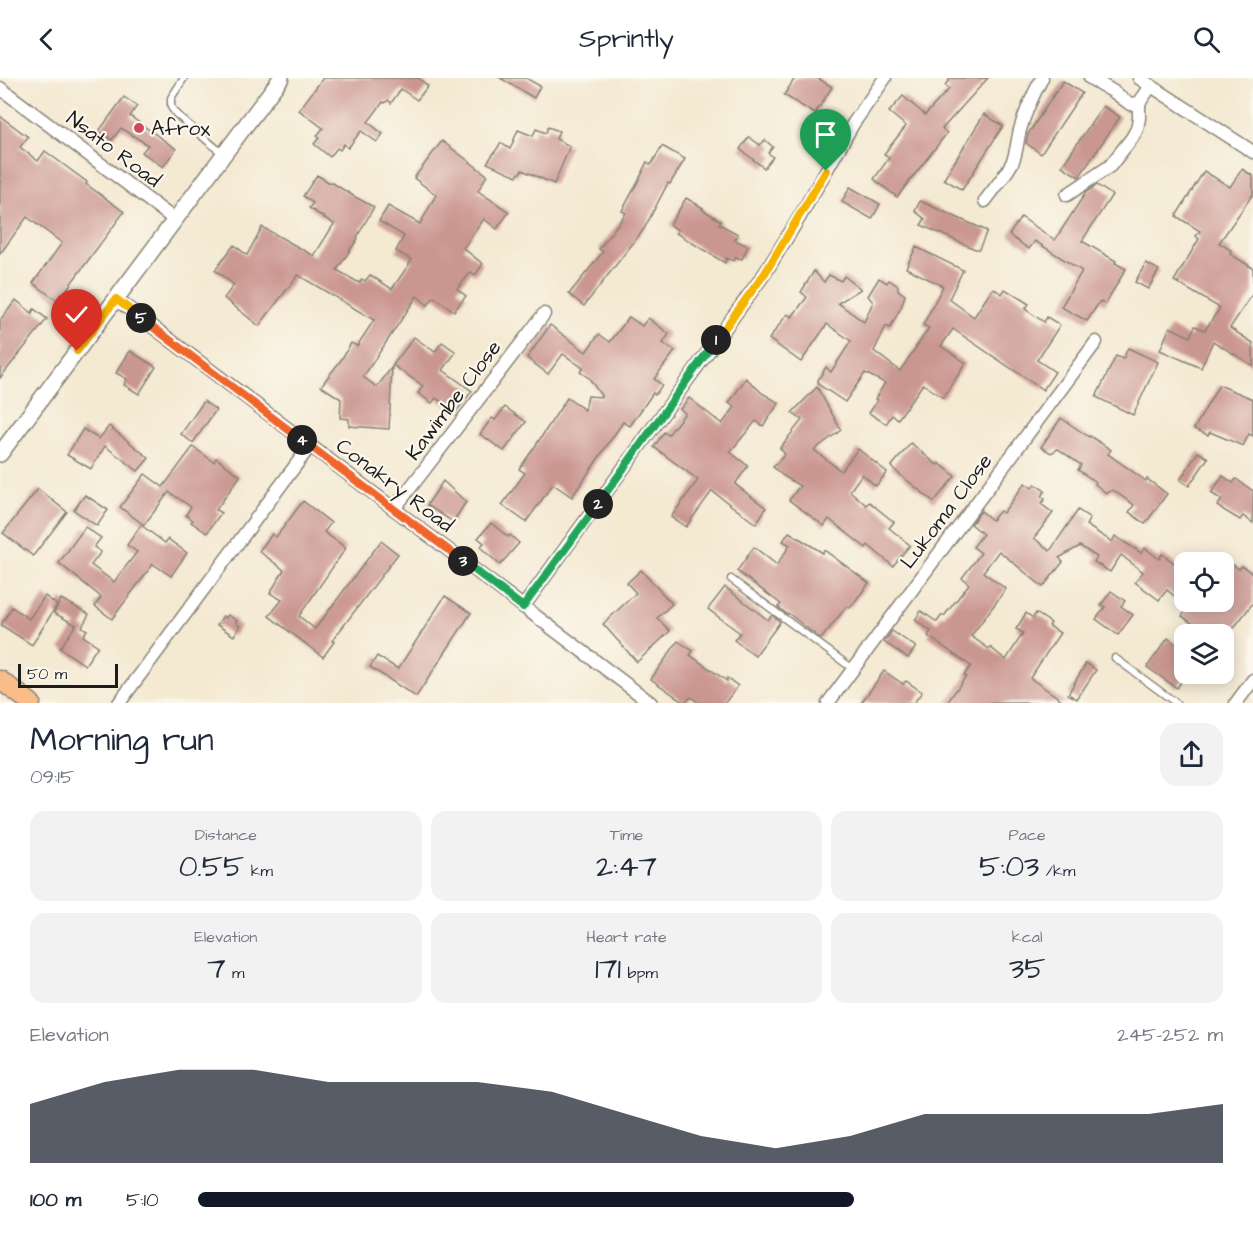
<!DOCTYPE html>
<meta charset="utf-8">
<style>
:root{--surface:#fff;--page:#f2f2f3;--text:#1f2937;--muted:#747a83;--accent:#111827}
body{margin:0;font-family:"Architects Daughter",sans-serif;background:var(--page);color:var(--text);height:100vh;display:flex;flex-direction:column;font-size:22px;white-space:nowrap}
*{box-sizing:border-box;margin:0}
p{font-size:20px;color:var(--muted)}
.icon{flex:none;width:33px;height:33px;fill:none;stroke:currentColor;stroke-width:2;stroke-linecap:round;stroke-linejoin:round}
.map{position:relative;height:625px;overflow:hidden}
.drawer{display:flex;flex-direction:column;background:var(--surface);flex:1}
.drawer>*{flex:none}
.buttons{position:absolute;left:1174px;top:474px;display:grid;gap:12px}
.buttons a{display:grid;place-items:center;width:60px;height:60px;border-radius:12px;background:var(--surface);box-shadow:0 3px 15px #0003;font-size:30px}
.scale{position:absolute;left:18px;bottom:15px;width:100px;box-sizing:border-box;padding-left:6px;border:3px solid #1c1c1c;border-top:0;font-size:16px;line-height:21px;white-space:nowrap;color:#1c1c1c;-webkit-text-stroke:4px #fbf7ec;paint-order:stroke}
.pin{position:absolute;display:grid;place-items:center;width:51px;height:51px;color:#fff;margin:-62px -26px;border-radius:50% 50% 50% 0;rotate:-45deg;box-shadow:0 0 6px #0007}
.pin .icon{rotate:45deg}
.km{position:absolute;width:30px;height:30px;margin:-15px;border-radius:50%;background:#222;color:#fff;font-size:16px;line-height:30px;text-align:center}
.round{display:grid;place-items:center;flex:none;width:63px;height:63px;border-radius:18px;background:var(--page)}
.overview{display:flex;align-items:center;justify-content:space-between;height:102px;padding:0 30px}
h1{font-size:33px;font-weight:600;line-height:45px}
.metrics{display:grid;grid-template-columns:repeat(3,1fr);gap:9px;height:102px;padding:6px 30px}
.metrics div{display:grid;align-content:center;border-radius:15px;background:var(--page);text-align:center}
.metrics b{font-size:30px;font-weight:600}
.metrics small{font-size:16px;font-weight:400}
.metrics p{font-size:16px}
.chart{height:168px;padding:12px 30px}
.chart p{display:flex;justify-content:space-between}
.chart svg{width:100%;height:108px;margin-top:6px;fill:var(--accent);opacity:.7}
ul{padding:0 30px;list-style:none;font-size:20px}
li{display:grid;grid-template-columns:96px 72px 1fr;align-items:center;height:45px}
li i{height:15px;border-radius:8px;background:var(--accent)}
header{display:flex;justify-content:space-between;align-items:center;height:78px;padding:0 30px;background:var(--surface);font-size:27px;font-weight:600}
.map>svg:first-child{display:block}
.building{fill:#ca9690}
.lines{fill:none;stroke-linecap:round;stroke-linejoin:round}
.service-casing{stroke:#888276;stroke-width:9}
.minor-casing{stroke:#888276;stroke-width:15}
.tertiary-casing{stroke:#888276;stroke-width:18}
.primary-casing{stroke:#888276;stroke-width:21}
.service{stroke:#fff;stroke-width:6}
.minor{stroke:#fff;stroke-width:12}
.tertiary{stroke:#fff;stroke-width:15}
.primary{stroke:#f8bd89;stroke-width:18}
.split-1-casing{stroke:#fff;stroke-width:12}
.split-2-casing{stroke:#fff;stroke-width:12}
.split-3-casing{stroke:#fff;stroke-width:12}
.split-4-casing{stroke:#fff;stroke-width:12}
.split-5-casing{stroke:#fff;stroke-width:12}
.split-6-casing{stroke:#fff;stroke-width:12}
.split-1{stroke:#f5b400;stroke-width:8}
.split-2{stroke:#22a559;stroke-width:8}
.split-3{stroke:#22a559;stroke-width:8}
.split-4{stroke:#f0652b;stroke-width:8}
.split-5{stroke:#f0652b;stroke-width:8}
.split-6{stroke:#f5b400;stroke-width:8}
.poi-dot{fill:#d1495b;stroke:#fbf7ec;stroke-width:2}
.labels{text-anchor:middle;stroke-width:4.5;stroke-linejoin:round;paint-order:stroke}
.poi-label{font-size:21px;fill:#1c1c1c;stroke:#fbf7ec;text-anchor:start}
.street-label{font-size:21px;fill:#1c1c1c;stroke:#fbf7ec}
</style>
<header><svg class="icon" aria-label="back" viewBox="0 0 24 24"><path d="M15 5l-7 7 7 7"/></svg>Sprintly<svg class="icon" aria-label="search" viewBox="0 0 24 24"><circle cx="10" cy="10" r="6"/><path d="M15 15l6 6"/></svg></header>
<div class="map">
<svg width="1253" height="625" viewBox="0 0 1253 625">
<rect width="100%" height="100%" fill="#fbf7ec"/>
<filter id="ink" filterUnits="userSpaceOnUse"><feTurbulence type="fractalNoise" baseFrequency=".0167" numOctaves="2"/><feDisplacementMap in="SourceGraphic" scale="12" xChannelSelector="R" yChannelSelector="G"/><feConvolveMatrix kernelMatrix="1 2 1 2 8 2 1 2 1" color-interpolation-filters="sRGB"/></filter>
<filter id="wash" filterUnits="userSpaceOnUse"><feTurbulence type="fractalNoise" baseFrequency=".008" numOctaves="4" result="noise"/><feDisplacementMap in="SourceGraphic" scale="24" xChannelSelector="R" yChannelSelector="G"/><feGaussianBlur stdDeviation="1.35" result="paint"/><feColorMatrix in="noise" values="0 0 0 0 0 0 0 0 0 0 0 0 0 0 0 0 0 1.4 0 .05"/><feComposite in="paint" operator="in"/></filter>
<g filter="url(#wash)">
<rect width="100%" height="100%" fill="#f4e9d1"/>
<g id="blocks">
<!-- building -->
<g class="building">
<path d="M323,0h95l10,8 -11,14 -16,-11 -10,14 -3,-3 -3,3 -2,-1 -15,20 15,12 -6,8 -16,-11 -13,17 -4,-4 -4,6 -3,-2 -7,9 -16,-13 5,-6 -2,-2 6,-8 -24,-18z"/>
<path d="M500,0h26l14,8 -6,12z"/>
<path d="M795,0h23l14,9 -17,27 -31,-19z"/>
<path d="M951,0h37l-46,51 5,4 -50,64 -23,-18 15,-21 -5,-4 22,-28 -17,-14 14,-16 22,19 24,-26 -4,-4z"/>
<path d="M1063,3l19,12 -41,61 -15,-11 2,-9z"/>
<path d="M124,19l13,9 -7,10 46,33 -13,18 -21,-15 6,-7 -27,-17 -9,12 -13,-9z"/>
<path d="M1103,28l17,11 -41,60 -17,-11z"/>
<path d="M984,36l19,12 -41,64 -18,-11z"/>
<path d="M0,38l28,21 -8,10 18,14 7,-10 42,31 -1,2 38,28 -66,89 -25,-18 29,-40 -35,-26 -27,37z"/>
<path d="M548,49l11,4 -3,8 14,7 -16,38 -32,-14 -5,6 -30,-13 14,-20 9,6 8,-19 15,6 3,-7 10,4z"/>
<path d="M749,59l11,8 5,-5 8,7 -5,6 5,4 -9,11 -24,-19z"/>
<path d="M442,63l45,34 -9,16 31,21 -12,17 -13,-10 -21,29 20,16 -8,11 -4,-3 -14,17 9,7 -12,15 -20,-14 -6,8 -11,-9 -54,81 14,10 15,-20 -3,62 -40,-3v-7l-9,-1 1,-19 -20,-13 20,-26 10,-17 6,3 17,-26 -76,-45 -39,51 -35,-28 10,-13 -19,-15 19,-25 13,10 15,-28 52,29 20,-32 -25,-16 4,-5 -10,-7 14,-21 13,8 1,-1 24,15 19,10 -17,30 1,1 -21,32 22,13 3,-4 3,2 5,-6 22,14 20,-29 -16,-9 8,-15 -25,-15 9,-15 32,18 16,-29 -22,-17z"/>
<path d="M662,68l23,13 -15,25 -2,-1 -24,46 -60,77 -15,-12 34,-42 -4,-3 27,-36 -4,-2 21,-39h-1l5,-10 4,3z"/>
<path d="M1242,91l11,7v18l-34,49 12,7 -1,4 23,14v25l-23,35 23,15v23l-40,-25 -12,27 -41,-18 10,-23 20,10 5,-11 10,4 15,-22 -46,-27 25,-42 -3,-3 4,-5 -24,-15 28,-45 26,16z"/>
<path d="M1097,107l15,10 -30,46 34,20 -1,2 11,6 -21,35 -5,-3 -13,20 -26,-14 21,-36 -47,-30 -6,8 -20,-14 12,-18 34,23 31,-48z"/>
<path d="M850,109l30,17 -8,15 -30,-17z"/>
<path d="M686,120l17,10 -1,1 19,12 -2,3 19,10 -3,6 13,6 -6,13 -6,-2 -2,4 -8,-3 -1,5 -49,-30 2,-3 -8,-5z"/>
<path d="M920,123l67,30 -8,18h-4l-54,-24 4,-6 -10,-8z"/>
<path d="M916,169l47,23 -14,29 25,18 19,-29 9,6 3,-5 24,15 -4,5 19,13 3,-5 13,8 -23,35 18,12 -12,18 -90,-61 -12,17 25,17 -23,35 -20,-14 -25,35 -6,-4 -6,9 -17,-11 9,-13 -3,-1 10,-16 -20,-10 -20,29 -27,-18v-4l8,-13 5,5 20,-31 -24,-17 -26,38 -32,-23 18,-25 5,3 15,-20 -6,-5 13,-21 10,11 5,-7 12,6 3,-5 17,13 -23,14 26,19 9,-20 -5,-6 11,-18 8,5 2,-3 9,6v4l7,5 -3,10 -12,23 -4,-2 -12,25 26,20 29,-43 -6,-3 20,-39 -37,-18z"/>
<path d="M1146,185l13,7 -11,19 -13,-7z"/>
<path d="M16,222l16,13 2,-4 13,10 -47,59v-58z"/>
<path d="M629,239l13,9 6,-8 21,16 -6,9 12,8 -21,28 8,6 -7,10 -2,-2 -23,33 -7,-4 -51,75 -19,-13 -27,38 -24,-17 23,-32 -6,-4 15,-21 33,-50 18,12 3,-14 14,1 -13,-19 -9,-6 3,-4 -20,-14 -15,20 -21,-16 23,-33 36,27 13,-18 11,8z"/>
<path d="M414,259l21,15 7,-10 14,10 -13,18 29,21 -16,21 -20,-14 -4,5 -14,-10 5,-7 -30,-21z"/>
<path d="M1128,270l30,14 -25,53 -37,-18 20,-41 7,3z"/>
<path d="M130,273l26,16 -17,27 -15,-9 3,-6 -11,-6z"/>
<path d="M746,300l16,15 17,10 -16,23 -7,-5 -26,31 18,14 -13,18 31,24 -10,16 -44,-33 -26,36 -15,-10 27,-37 -44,-33 10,-15 4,3 17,-22 -5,-4 9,-11 33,26 13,-17 -6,-4z"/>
<path d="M1219,307l34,14v37l-4,-2 -6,12 -33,-14 -2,3 -14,-6z"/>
<path d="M817,309l24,43 -27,20 27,21 17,-22 29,23 -11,14 -14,-12 -12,17 16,14 3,-3 25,20 -5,6 21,17 -17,21 -25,-21 -2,3 -37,-29 -5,7 -35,-26 11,-14 -18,-11 -9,-8 12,-13 -5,-6 22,-28 -10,-7z"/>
<path d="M204,323l12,9 -23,33 -12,-9z"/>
<path d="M505,329l21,15 -22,29 -24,-17 12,-16 3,2z"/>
<path d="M1061,340l28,19 1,-1 21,14 -3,4 38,27 1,-2 20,15 -22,30 -16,-12 5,-7 -21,-15 -7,3 -11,-9 1,-2 -18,-12 3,-5 -23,-16 -7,4 -10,-6z"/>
<path d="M109,348l40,32 -11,13 -33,-25 -14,23 -24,-14 16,-26 16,10z"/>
<path d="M911,365l26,22 2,-2 16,13 -21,26 -43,-35z"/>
<path d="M193,369l21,15 2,-4 24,18 -24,34 5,3 -14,20 -16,-11 2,-2 -7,-5 5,-8 -22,-15 -25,33 -24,-18 25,-33 18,13z"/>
<path d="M1198,374l10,6 -19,28 -9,-6z"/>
<path d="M1223,398l10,7 3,-4 17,12v32l-10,-7 -3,4 -23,-14 5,-6 -11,-7z"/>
<path d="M443,403l23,21 -13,20 -26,-17z"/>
<path d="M1025,405l7,5 3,-4 10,7 -4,5 4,3 -4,5 12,9 -19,25 16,13 28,-41 12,8 -4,7 26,17 3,-6 26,17 4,-5 14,11 3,-5 19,14 -3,4 7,6v27l-18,-15 -8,10 -24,-18 8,-10 -22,-17 -11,17 -16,-10 3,-5 -17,-11 -21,12 4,4 -20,25 -44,-36 -16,21 23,17 -35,47 18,13 1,-2 16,13 17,-27 -7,-4 10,-16 7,5 3,-5 15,10 -2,3 11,7 -30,45 36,25h-119l19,-27 -2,-1 7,-9 -43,-30 3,-5 -16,-11 6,-9 16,11 5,-7 2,1 25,-32 -7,-6 19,-25 -8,-6 10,-13 -12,-10 10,-13 11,9 8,-9 3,2z"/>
<path d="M38,411l29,23 -34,44 -30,-23z"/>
<path d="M85,417l23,15 -11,16 -23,-16z"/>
<path d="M303,423l28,22 -7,9 22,16 -47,68 16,13 66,-88 17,13 -66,87 2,1 -11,15 -54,-41 13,-16 -12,-7 14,-23 -25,-19 13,-17 4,3z"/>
<path d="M491,445l17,14 2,-2 9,8 -19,22 -20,-18 4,-4 -6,-5z"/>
<path d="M141,447l24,18 3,-4 19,14 -16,23 -18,-12 -41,55 -17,-13 6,-9 -42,-34 26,-36 16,11 -7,9 7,5 -10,13 23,17 23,-30 -10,-7z"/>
<path d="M789,454l34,21 1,-3 45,33 -19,25 -3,-2 -26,33 -33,-26 -1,1 -9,-7 3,-3 -44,-33 17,-24 23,18 13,-20 -7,-4z"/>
<path d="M1224,480l15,11 3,-3 11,8v29l-26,34 -12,-9 -5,6h-3l-25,-18 11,-14h31z"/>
<path d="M641,492l31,34 -15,14 13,13 -33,31 -34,-38 33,-31 -9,-10z"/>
<path d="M725,509l43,33 4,-5 8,7 -25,34 -21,-16 6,-7 -32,-24z"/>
<path d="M1111,513l14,10 -4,5 12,9 -15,20 -22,-16 9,-12 -4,-2z"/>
<path d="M45,518l12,9 -25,40 -31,-20 11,-18 17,12z"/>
<path d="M445,518l26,17 -55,84 -46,-30 7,-11 21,13z"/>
<path d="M61,521l28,15 -7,13 5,3 -4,6 15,10 -13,19 -25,-17 16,-23 -22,-12z"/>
<path d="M228,537l9,6 -1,2 4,3 -6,10 -17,-11 6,-9 3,2z"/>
<path d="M892,553l24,16 -8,11 -24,-16z"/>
<path d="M1168,560l17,13v25l-8,12 -30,-21z"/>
<path d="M678,563l15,10 -3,4 37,26v-3l11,8 -13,17h-26l-8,-6 -6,6 -34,-24z"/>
<path d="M1086,585l10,7 -19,29 -9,-5z"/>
<path d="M884,593l19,13 3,-3 16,11 -8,11h-53z"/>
</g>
</g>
</g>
<g filter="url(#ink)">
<use href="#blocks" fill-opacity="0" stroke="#888276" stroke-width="1.5"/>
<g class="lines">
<!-- service casing -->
<g class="service-casing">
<g id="service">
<path d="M184,0l-13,20v9l5,7 47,40"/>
<path d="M731,501l122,90"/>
<path d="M1115,580l61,45"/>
</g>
</g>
<!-- minor casing -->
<g class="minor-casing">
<g id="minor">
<path d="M1090,0l24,14 16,12 9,-1 12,-17"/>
<path d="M1139,0l114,74"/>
<path d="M0,10l175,132"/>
<path d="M1067,117l43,-29 22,-28 5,-9 2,-11v-15"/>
<path d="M985,123c9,-12 20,-25 27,-38 5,-10 5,-22 8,-33 5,-18 13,-35 22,-52"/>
<path d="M116,221l535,404"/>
<path d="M394,431l150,-195"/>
<path d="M523,529l242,-334 34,-55 54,-94 32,-46"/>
<path d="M119,625l191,-257"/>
<path d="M828,625l268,-361"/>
<path d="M1236,625l17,-23"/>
</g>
</g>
<!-- tertiary casing -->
<g class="tertiary-casing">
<path id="tertiary" d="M0,376l281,-376"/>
</g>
<!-- primary casing -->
<g class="primary-casing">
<path id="primary" d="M0,602l31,23"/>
</g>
<!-- service -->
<use href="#service" class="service"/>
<!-- minor -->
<use href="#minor" class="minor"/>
<!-- tertiary -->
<use href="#tertiary" class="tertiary"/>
<!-- primary -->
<use href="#primary" class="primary"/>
</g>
</g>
<g class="lines" filter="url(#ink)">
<!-- split-1 casing -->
<g class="split-1-casing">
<path id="split-1" d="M716,262l49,-67 61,-102"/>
</g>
<!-- split-2 casing -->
<g class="split-2-casing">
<path id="split-2" d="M598,426l118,-164"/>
</g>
<!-- split-3 casing -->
<g class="split-3-casing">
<path id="split-3" d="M463,483l60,46 75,-103"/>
</g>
<!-- split-4 casing -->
<g class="split-4-casing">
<path id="split-4" d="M302,362l161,121"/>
</g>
<!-- split-5 casing -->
<g class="split-5-casing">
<path id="split-5" d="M141,240l161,122"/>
</g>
<!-- split-6 casing -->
<g class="split-6-casing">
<path id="split-6" d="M77,273l39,-52 25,19"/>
</g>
<!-- split-1 -->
<use href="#split-1" class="split-1"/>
<!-- split-2 -->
<use href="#split-2" class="split-2"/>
<!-- split-3 -->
<use href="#split-3" class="split-3"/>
<!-- split-4 -->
<use href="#split-4" class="split-4"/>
<!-- split-5 -->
<use href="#split-5" class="split-5"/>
<!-- split-6 -->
<use href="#split-6" class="split-6"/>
</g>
<!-- markers -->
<circle class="poi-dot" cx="139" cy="50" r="6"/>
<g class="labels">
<!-- poi labels -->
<g class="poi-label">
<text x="151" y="57">Afrox</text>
</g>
<!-- street labels -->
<g class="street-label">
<text transform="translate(114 71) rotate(37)" y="7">Nsato Road</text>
<text transform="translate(453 322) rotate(-53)" y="7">Kawimbe Close</text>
<text transform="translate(395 407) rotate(37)" y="7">Conakry Road</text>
<text transform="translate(946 433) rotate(-53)" y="7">Lukoma Close</text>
</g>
</g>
</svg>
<div class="buttons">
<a><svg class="icon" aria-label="locate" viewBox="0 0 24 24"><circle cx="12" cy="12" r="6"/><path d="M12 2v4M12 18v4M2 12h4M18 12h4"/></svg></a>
<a><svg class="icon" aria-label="layers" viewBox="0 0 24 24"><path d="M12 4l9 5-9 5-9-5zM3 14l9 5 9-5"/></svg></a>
</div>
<div class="scale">50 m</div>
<div class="pin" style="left:826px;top:93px;background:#1e9e55"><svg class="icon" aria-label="arrive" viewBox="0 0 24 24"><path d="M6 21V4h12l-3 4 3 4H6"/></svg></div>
<div class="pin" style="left:77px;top:273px;background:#d93025"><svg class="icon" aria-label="check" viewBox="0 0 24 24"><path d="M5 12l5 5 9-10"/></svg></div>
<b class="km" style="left:716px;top:262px">1</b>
<b class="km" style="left:598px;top:426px">2</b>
<b class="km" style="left:463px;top:483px">3</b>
<b class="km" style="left:302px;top:362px">4</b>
<b class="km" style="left:141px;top:240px">5</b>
</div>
<section class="drawer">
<div class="overview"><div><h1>Morning run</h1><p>09:15</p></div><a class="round"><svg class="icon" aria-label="share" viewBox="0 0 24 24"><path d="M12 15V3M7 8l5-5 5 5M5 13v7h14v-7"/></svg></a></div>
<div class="metrics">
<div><p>Distance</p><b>0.55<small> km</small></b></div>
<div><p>Time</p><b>2:47</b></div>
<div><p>Pace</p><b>5:03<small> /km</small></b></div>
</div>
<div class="metrics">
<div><p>Elevation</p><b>7<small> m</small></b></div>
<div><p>Heart rate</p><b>171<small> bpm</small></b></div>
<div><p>kcal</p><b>35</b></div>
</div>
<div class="chart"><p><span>Elevation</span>245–252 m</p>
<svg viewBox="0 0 160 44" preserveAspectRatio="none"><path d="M0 44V20L10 11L20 6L30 6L40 11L50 11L60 11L70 15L80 24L90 33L100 38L110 33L120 24L130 24L140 24L150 24L160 20V44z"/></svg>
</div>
<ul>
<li><b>100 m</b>5:10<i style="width:64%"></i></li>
</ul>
</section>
